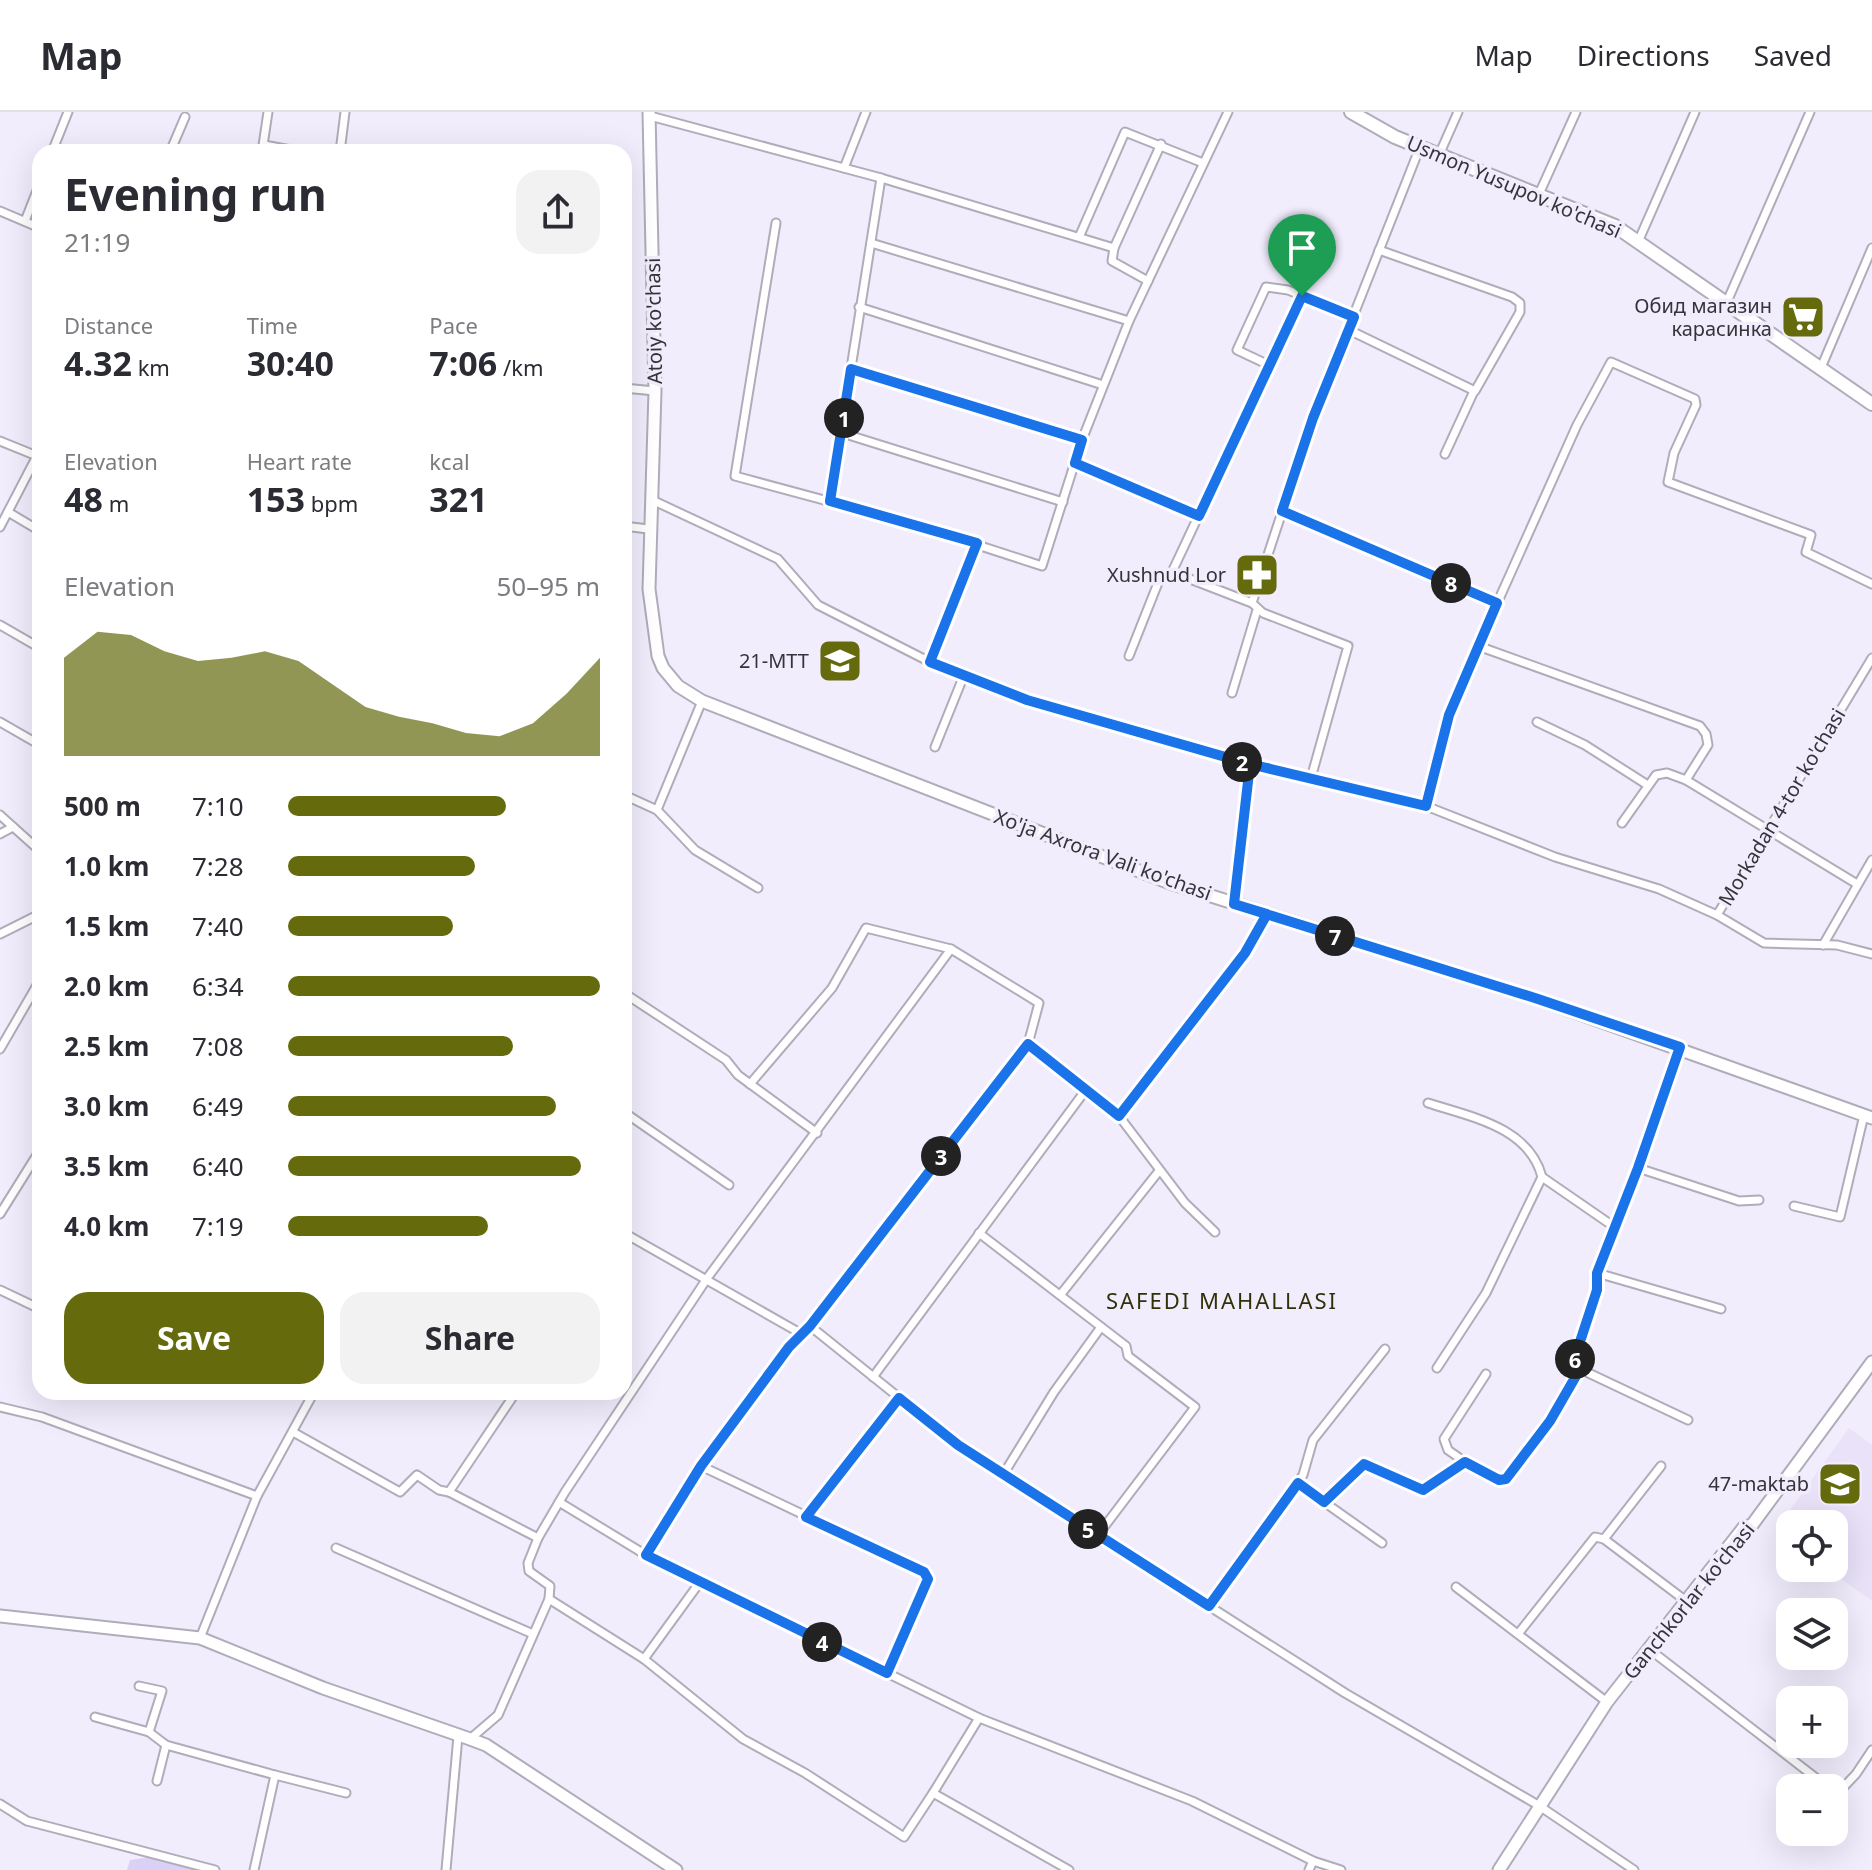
<!DOCTYPE html>
<meta charset="utf-8">
<style>
:root{--surface:#fff;--page:#f2f2f3;--text:#2b2b33;--muted:#7c7c81;--line:#e1e1e2;--accent:#656b0d}
body{margin:0;font-family:"Noto Sans",sans-serif;background:var(--page);color:var(--text);height:100vh;display:flex;flex-direction:column;font-size:30px;white-space:nowrap}
*{box-sizing:border-box;margin:0}
p{font-size:26px;color:var(--muted)}
.icon{flex:none;width:44px;height:44px;fill:none;stroke:currentColor;stroke-width:2;stroke-linecap:round;stroke-linejoin:round}
.map{position:relative;flex:1;overflow:hidden}
.details{position:absolute;left:32px;top:32px;width:600px;height:1256px;display:flex;flex-direction:column;background:var(--surface);border-radius:24px;box-shadow:0 8px 32px #0002}
.details>*{flex:none}
.controls{position:absolute;left:1776px;top:1398px;display:grid;gap:16px}
.controls a{display:grid;place-items:center;width:72px;height:72px;border-radius:16px;background:var(--surface);box-shadow:0 8px 32px #0002;font-size:40px}
.pin{position:absolute;display:grid;place-items:center;width:68px;height:68px;color:#fff;margin:-82px -34px;border-radius:50% 50% 50% 0;rotate:-45deg;box-shadow:0 0 8px #0007}
.pin .icon{rotate:45deg}
.km{position:absolute;width:40px;height:40px;margin:-20px;border-radius:50%;background:#222;color:#fff;font-size:22px;line-height:40px;text-align:center}
.round{display:grid;place-items:center;flex:none;width:84px;height:84px;border-radius:24px;background:var(--page)}
.headline{display:flex;align-items:center;justify-content:space-between;height:136px;padding:0 32px}
h1{font-size:44px;font-weight:700;line-height:60px}
.metrics{display:grid;grid-template-columns:repeat(3,1fr);gap:12px;height:136px;padding:8px 32px}
.metrics div{display:grid;align-content:center}
.metrics b{font-size:34px;font-weight:700}
.metrics small{font-size:22px;font-weight:400}
.metrics p{font-size:22px}
.chart{height:224px;padding:16px 32px}
.chart p{display:flex;justify-content:space-between}
.chart svg{width:100%;height:144px;margin-top:8px;fill:var(--accent);opacity:.7}
.primary-button{display:flex;gap:16px;margin-top:auto;padding:16px 32px}
.primary-button a{flex:1;height:92px;border-radius:24px;background:var(--accent);color:#fff;font-size:32px;font-weight:700;line-height:92px;text-align:center}
.primary-button a+a{background:var(--page);color:var(--text)}
ul{padding:0 32px;list-style:none;font-size:26px}
li{display:grid;grid-template-columns:128px 96px 1fr;align-items:center;height:60px}
li i{height:20px;border-radius:10px;background:var(--accent)}
header{display:flex;align-items:center;gap:48px;box-sizing:border-box;height:112px;padding:0 40px;background:var(--surface);border-bottom:2px solid var(--line)}
header strong{font-size:38px}
nav{display:flex;gap:44px;margin-inline-start:auto;font-size:28px}
.map>svg:first-child{display:block}
.built{fill:#e9e2f9}
.green{fill:#dbd0f5}
.lines{fill:none;stroke-linecap:round;stroke-linejoin:round}
.street-casing{stroke:#b0acba;stroke-width:11}
.secondary-casing{stroke:#b0acba;stroke-width:15}
.primary-casing{stroke:#b0acba;stroke-width:16}
.street{stroke:#fff;stroke-width:7}
.secondary{stroke:#fff;stroke-width:11}
.primary{stroke:#fff;stroke-width:12}
.route-casing{stroke:#fff;stroke-width:16}
.route{stroke:#1a73e8;stroke-width:10}
.labels{text-anchor:middle;stroke-width:7;stroke-linejoin:round;paint-order:stroke}
.street-label{font-size:20px;fill:#36343a;stroke:#f2edfd}
.poi-label{font-size:20px;fill:#36343a;stroke:#f2edfd;text-anchor:end}
.neighbourhood-label{font-size:22px;letter-spacing:2px;fill:#2f3108;stroke:#f2edfd}
</style>
<header>
<strong>Map</strong>
<nav><a>Map</a><a>Directions</a><a>Saved</a></nav>
</header>
<div class="map">
<svg width="1872" height="1758" viewBox="0 0 1872 1758">
<rect width="100%" height="100%" fill="#f2edfd"/>
<!-- built -->
<path class="built" d="M1849,1316l23,17v156l-46,-33h8v-44h-44v18l-15,-11z"/>
<!-- green -->
<path class="green" d="M151,1745l54,13h-78l3,-10z"/>
<g class="lines">
<!-- street casing -->
<g class="street-casing">
<g id="street">
<path d="M650,4l231,62 233,70 47,-104"/>
<path d="M264,33l38,7"/>
<path d="M52,40l16,-40"/>
<path d="M170,40l15,-35"/>
<path d="M262,40l6,-40"/>
<path d="M340,40l5,-40"/>
<path d="M1439,43l19,-43"/>
<path d="M844,56l22,-56"/>
<path d="M1539,82l37,-82"/>
<path d="M0,99l40,17"/>
<path d="M25,109l15,-38"/>
<path d="M776,111l-41,253 178,48 129,42 40,-126 47,-119 99,-209"/>
<path d="M1080,123l45,-103 78,31"/>
<path d="M1638,130l57,-130"/>
<path d="M871,131l258,78"/>
<path d="M1114,136l-2,13 36,20"/>
<path d="M1726,192l84,-192"/>
<path d="M859,195l244,78"/>
<path d="M1349,218l126,61 45,-79v-9l-8,-6 -133,-47"/>
<path d="M1271,254l-34,-16 29,-63 22,3 66,27"/>
<path d="M851,257l231,71"/>
<path d="M1820,258l52,-122"/>
<path d="M624,276l31,3"/>
<path d="M842,321l221,69"/>
<path d="M0,329l37,15"/>
<path d="M1445,342l29,-63"/>
<path d="M1075,351l124,53"/>
<path d="M652,388l126,59 40,46 112,57 97,38 223,64 176,42 129,51 104,32 58,26 47,28 73,2 35,9"/>
<path d="M830,389l51,-323"/>
<path d="M1282,399l215,92"/>
<path d="M8,400l32,19"/>
<path d="M624,414l24,3"/>
<path d="M0,415l40,-77"/>
<path d="M1252,491l-80,-31 130,-276"/>
<path d="M0,513l40,23"/>
<path d="M1478,534l222,80 6,8 2,11 -22,35 171,104"/>
<path d="M1129,544l31,-78 12,-6"/>
<path d="M930,550l47,-119"/>
<path d="M1232,581l25,-83"/>
<path d="M0,610l40,23"/>
<path d="M1537,610l48,23 61,39"/>
<path d="M935,635l29,-72"/>
<path d="M1311,666l37,-132 -85,-33 -11,-10 61,-185 107,-271"/>
<path d="M624,683l33,15 45,-109"/>
<path d="M1426,694l23,-91 29,-69 99,-221 34,-63 84,37 1,6 -22,48 -6,29 143,53 -5,17 66,32"/>
<path d="M657,698l38,40 63,38"/>
<path d="M0,703l40,36"/>
<path d="M1622,711l34,-48 11,-2 19,7"/>
<path d="M0,722l13,-7"/>
<path d="M1234,792l16,-140"/>
<path d="M1717,803l155,-257"/>
<path d="M0,822l40,-20"/>
<path d="M1823,833l49,-85"/>
<path d="M624,881l102,67 12,15 79,58"/>
<path d="M0,937l40,-69"/>
<path d="M750,972l82,-96 34,-60 85,21"/>
<path d="M1428,991c43,14 101,24 114,74"/>
<path d="M624,1000l105,73"/>
<path d="M1119,1004l66,87 30,29"/>
<path d="M1638,1056l101,33 20,-1"/>
<path d="M1794,1094l46,11 24,-102"/>
<path d="M0,1102l40,-64"/>
<path d="M1613,1114l-16,47 124,36"/>
<path d="M624,1121l176,100"/>
<path d="M979,1121l147,113 2,10 67,51 -97,128"/>
<path d="M0,1178l40,19"/>
<path d="M1061,1182l98,-123"/>
<path d="M810,1214l218,-282 57,47"/>
<path d="M1385,1237l-72,91 -10,35 -94,131 136,87 193,112 96,65"/>
<path d="M1437,1256l49,-75 56,-116 71,49 25,-58 42,-121"/>
<path d="M1580,1257l-8,-3 25,-76v-17"/>
<path d="M873,1265l212,-286 34,25 126,-163 22,-39"/>
<path d="M516,1280l-67,100 89,46"/>
<path d="M0,1295l42,10 215,79"/>
<path d="M293,1320l107,60 17,-17 22,15 10,2"/>
<path d="M1465,1350l-17,-12 -4,-11 42,-65"/>
<path d="M701,1354l223,106 2,15 -39,86"/>
<path d="M1003,1363l51,-83 47,-65"/>
<path d="M1298,1371l26,19 40,-38 59,26 42,-28 38,18 47,-59 30,-52 108,51"/>
<path d="M559,1390l87,53"/>
<path d="M1324,1390l58,41"/>
<path d="M806,1405l93,-119"/>
<path d="M1604,1427l57,-73"/>
<path d="M336,1436l197,86"/>
<path d="M1456,1475l151,115"/>
<path d="M549,1487l95,60 99,80 62,34 99,64 29,-44 136,77"/>
<path d="M1518,1522l77,-97 9,2 82,62"/>
<path d="M200,1526l57,-142 57,-104"/>
<path d="M1649,1537l180,139"/>
<path d="M644,1547l56,-77"/>
<path d="M139,1574l23,5 -13,41"/>
<path d="M95,1605l54,15 17,13"/>
<path d="M979,1606l213,83 121,60 -4,9"/>
<path d="M470,1627l28,-24 51,-116 1,-13 -21,-15 -1,-8 10,-25 27,-46 143,-215 243,-328 88,54 -11,41"/>
<path d="M157,1669l9,-36 109,30"/>
<path d="M1834,1679l3,3 19,-20 16,-24"/>
<path d="M933,1681l46,-75 -333,-163 55,-89 88,-119 21,-21 148,119 251,161"/>
<path d="M0,1692l27,17 188,49"/>
<path d="M1313,1749l28,9"/>
<path d="M254,1758l21,-95 71,18"/>
<path d="M446,1758l12,-134"/>
</g>
</g>
<!-- secondary casing -->
<g class="secondary-casing">
<g id="secondary">
<path d="M649,0l6,279 -6,198 9,67 5,12 15,18 24,15 468,182 365,115 337,120"/>
<path d="M0,1504l200,22 123,50 147,51 16,6 190,125"/>
<path d="M1499,1758l108,-168 137,-175 8,-2 120,-163"/>
</g>
</g>
<!-- primary casing -->
<g class="primary-casing">
<path id="primary" d="M1351,0l44,25 220,89 257,178"/>
</g>
<!-- street -->
<use href="#street" class="street"/>
<!-- secondary -->
<use href="#secondary" class="secondary"/>
<!-- primary -->
<use href="#primary" class="primary"/>
</g>
<g class="lines">
<!-- route casing -->
<g class="route-casing">
<path id="route" d="M1302,184l-103,220 -124,-53 7,-23 -231,-71 -21,132 147,42 -47,119 97,38 223,64 -16,140 33,10 -22,39 -126,163 -91,-72 -218,282 -21,21 -88,119 -55,89 241,118 41,-94 -4,-7 -118,-55 93,-119 59,47 251,161 89,-123 26,19 40,-38 59,26 42,-28 34,18 7,-1 44,-58 30,-52 -8,-3 25,-76v-17l41,-105 42,-121 -145,-49 -301,-94 16,-140 176,42 23,-91 48,-112 -215,-92 31,-93 41,-101 -52,-21"/>
</g>
<!-- route -->
<use href="#route" class="route"/>
</g>
<!-- icons -->
<defs>
<g id="supermarket-square" transform="scale(2.3)"><rect x="-9" y="-9" width="18" height="18" rx="4" fill="#656b0d" stroke="#f2edfd"/><path d="M-6-5.5h2.5l.6 2H6L4.5 2H-2.5L-4.4-4H-6ZM-1.5 3.2a1.3 1.3 0 1 0 .1 0ZM3 3.2a1.3 1.3 0 1 0 .1 0Z" fill="#fff"/></g>
<g id="pharmacy-square" transform="scale(2.3)"><rect x="-9" y="-9" width="18" height="18" rx="4" fill="#656b0d" stroke="#f2edfd"/><path d="M-2-6h4v4h4v4h-4v4h-4v-4h-4v-4h4Z" fill="#fff"/></g>
<g id="school-square" transform="scale(2.3)"><rect x="-9" y="-9" width="18" height="18" rx="4" fill="#656b0d" stroke="#f2edfd"/><path d="M0-5L7-2L0 1L-7-2ZM-4 1L0 2.5L4 1V4Q0 6-4 4Z" fill="#fff"/></g>
</defs>
<g fill-rule="evenodd">
<use href="#supermarket-square" x="1803" y="205"/>
<use href="#pharmacy-square" x="1257" y="463"/>
<use href="#school-square" x="840" y="549"/>
<use href="#school-square" x="1840" y="1372"/>
</g>
<g class="labels">
<!-- street labels -->
<g class="street-label">
<text transform="translate(1514 75) rotate(23)" y="7">Usmon Yusupov ko'chasi</text>
<text transform="translate(654 209) rotate(-91)" y="7">Atoiy ko'chasi</text>
<text transform="translate(1782 695) rotate(-59)" y="7">Morkadan 4-tor ko'chasi</text>
<text transform="translate(1103 743) rotate(20)" y="7">Xo'ja Axrora Vali ko'chasi</text>
<text transform="translate(1689 1489) rotate(-51)" y="7">Ganchkorlar ko'chasi</text>
</g>
<!-- poi labels -->
<g class="poi-label">
<text x="1772" y="201">Обид магазин<tspan x="1772" dy="23">карасинка</tspan></text>
<text x="1226" y="470">Xushnud Lor</text>
<text x="809" y="556">21-MTT</text>
<text x="1809" y="1379">47-maktab</text>
</g>
<!-- neighbourhood labels -->
<g class="neighbourhood-label">
<text x="1222" y="1197">SAFEDI MAHALLASI</text>
</g>
</g>
</svg>
<div class="controls">
<a><svg class="icon" aria-label="locate" viewBox="0 0 24 24"><circle cx="12" cy="12" r="6"/><path d="M12 2v4M12 18v4M2 12h4M18 12h4"/></svg></a>
<a><svg class="icon" aria-label="layers" viewBox="0 0 24 24"><path d="M12 4l9 5-9 5-9-5zM3 14l9 5 9-5"/></svg></a>
<a>+</a>
<a>−</a>
</div>
<div class="pin" style="left:1302px;top:184px;background:#1e9e55"><svg class="icon" aria-label="arrive" viewBox="0 0 24 24"><path d="M6 21V4h12l-3 4 3 4H6"/></svg></div>
<b class="km" style="left:844px;top:306px">1</b>
<b class="km" style="left:1242px;top:650px">2</b>
<b class="km" style="left:941px;top:1044px">3</b>
<b class="km" style="left:822px;top:1530px">4</b>
<b class="km" style="left:1088px;top:1417px">5</b>
<b class="km" style="left:1575px;top:1247px">6</b>
<b class="km" style="left:1335px;top:824px">7</b>
<b class="km" style="left:1451px;top:471px">8</b>
<section class="details">
<div class="headline"><div><h1>Evening run</h1><p>21:19</p></div><a class="round"><svg class="icon" aria-label="share" viewBox="0 0 24 24"><path d="M12 15V3M7 8l5-5 5 5M5 13v7h14v-7"/></svg></a></div>
<div class="metrics">
<div><p>Distance</p><b>4.32<small> km</small></b></div>
<div><p>Time</p><b>30:40</b></div>
<div><p>Pace</p><b>7:06<small> /km</small></b></div>
</div>
<div class="metrics">
<div><p>Elevation</p><b>48<small> m</small></b></div>
<div><p>Heart rate</p><b>153<small> bpm</small></b></div>
<div><p>kcal</p><b>321</b></div>
</div>
<div class="chart"><p><span>Elevation</span>50–95 m</p>
<svg viewBox="0 0 160 44" preserveAspectRatio="none"><path d="M0 44V14L10 6L20 7L30 12L40 15L50 14L60 12L70 15L80 22L90 29L100 32L110 34L120 37L130 38L140 34L150 25L160 14V44z"/></svg>
</div>
<ul>
<li><b>500 m</b>7:10<i style="width:70%"></i></li>
<li><b>1.0 km</b>7:28<i style="width:60%"></i></li>
<li><b>1.5 km</b>7:40<i style="width:53%"></i></li>
<li><b>2.0 km</b>6:34<i style="width:100%"></i></li>
<li><b>2.5 km</b>7:08<i style="width:72%"></i></li>
<li><b>3.0 km</b>6:49<i style="width:86%"></i></li>
<li><b>3.5 km</b>6:40<i style="width:94%"></i></li>
<li><b>4.0 km</b>7:19<i style="width:64%"></i></li>
</ul>
<div class="primary-button"><a>Save</a><a>Share</a></div>
</section>
</div>
